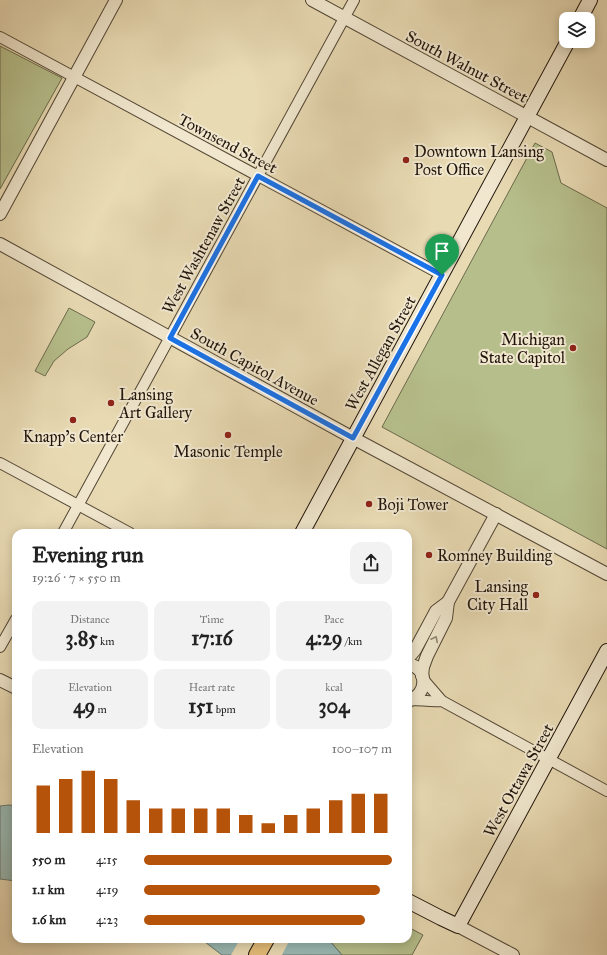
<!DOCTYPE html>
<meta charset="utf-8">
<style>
:root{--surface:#fff;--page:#f2f2f2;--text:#222;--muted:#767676;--accent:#b45309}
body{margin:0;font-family:"IM FELL Great Primer",serif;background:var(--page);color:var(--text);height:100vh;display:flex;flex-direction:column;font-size:15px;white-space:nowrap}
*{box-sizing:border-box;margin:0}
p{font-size:13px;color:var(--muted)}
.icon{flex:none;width:22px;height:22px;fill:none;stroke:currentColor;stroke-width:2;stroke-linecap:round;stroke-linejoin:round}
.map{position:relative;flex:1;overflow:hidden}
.details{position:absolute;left:12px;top:529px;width:400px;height:414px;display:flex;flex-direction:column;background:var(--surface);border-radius:12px;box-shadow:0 2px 10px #0003}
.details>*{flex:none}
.controls{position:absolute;left:559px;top:12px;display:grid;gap:8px}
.controls a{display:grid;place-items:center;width:36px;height:36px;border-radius:8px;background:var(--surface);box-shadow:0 2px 10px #0003;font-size:20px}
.pin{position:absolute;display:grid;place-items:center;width:34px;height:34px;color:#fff;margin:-41px -17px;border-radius:50% 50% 50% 0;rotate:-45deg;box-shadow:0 0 4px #0007}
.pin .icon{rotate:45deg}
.round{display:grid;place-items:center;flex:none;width:42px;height:42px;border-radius:12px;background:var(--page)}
.headline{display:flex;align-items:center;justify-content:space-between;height:68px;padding:0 20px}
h1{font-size:22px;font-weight:700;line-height:30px}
.stats{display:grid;grid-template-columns:repeat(3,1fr);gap:6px;height:68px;padding:4px 20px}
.stats div{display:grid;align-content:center;border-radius:10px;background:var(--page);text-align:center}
.stats b{font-size:20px;font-weight:700}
.stats small{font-size:11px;font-weight:400}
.stats p{font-size:11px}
.chart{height:112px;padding:8px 20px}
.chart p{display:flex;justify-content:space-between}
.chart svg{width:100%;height:72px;margin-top:4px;stroke:var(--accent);stroke-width:6}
ul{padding:0 20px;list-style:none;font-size:13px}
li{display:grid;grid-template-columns:64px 48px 1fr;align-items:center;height:30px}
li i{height:10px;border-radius:5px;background:var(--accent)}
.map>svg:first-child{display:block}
.green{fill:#b6bf8c;stroke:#6b6a4c}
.water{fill:#99b9b4;stroke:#697770}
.pier{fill:#e8dab3}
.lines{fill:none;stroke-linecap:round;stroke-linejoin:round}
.minor-casing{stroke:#524635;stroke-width:12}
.tertiary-casing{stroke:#524635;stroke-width:14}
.secondary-casing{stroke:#20140b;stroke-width:16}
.primary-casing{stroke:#20140b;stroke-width:18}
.minor{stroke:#f0e7ce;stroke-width:10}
.tertiary{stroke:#f0e7ce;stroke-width:12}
.secondary{stroke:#f0e7ce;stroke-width:14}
.primary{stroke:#e4bd7a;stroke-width:16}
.oneway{stroke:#928876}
.route-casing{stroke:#fff;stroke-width:8}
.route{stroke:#1a73e8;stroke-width:5}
.poi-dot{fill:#8f2418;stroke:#f0e7ce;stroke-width:1.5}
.labels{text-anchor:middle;stroke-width:4;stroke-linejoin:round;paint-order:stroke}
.street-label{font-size:16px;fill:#20140b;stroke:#f0e7ce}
.poi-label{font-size:16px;fill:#20140b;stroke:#f0e7ce;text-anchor:start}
</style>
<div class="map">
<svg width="607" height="955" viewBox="0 0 607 955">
<rect width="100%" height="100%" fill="#e8dab3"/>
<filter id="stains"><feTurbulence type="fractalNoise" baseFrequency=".005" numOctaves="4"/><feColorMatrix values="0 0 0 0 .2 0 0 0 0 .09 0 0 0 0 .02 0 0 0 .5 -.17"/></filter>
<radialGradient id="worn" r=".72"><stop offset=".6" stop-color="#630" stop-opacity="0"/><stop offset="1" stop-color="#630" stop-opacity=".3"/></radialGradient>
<!-- green -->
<g class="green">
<path d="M0,46l62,32 -62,111z"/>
<path d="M535,143l17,9 9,31 46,25v341l-225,-122z"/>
<path d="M69,308l26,14 -8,15 -19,12 -14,12 -9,15 -10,-5z"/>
<path d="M408,927l15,8 -11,20h-70l-14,-16h80z"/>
</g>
<!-- water -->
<g class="water">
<path d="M9,805l7,1v75l-16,-2v-73z"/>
<path d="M201,939h127l14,16h-120z"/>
</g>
<!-- pier -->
<path class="pier" d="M240,939h50l-8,16h-51z"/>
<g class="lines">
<!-- minor casing -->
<g class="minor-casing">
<g id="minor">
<path d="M0,37l442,238"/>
<path d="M0,463l130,70"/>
<path d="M63,533l291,-533"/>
<path d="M0,647l16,-28"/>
<path d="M423,679l19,22 165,90"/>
<path d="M411,700c10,0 20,2 31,1"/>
</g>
</g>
<!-- tertiary casing -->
<g class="tertiary-casing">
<g id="tertiary">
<path d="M312,0l295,160"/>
<path d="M0,214l116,-214"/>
<path d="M0,244l353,194 254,136"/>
<path d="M408,658l7,-8 21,-39 12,-9"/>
<path d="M408,664c21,4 20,31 0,37"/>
<path d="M422,676l1,-9 4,-11 19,-38 2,-16 48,-88"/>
<path d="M0,680l16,8"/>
<path d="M458,926l55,29"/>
</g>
</g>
<!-- secondary casing -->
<g class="secondary-casing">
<g id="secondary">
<path d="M580,19l10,-19"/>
<path d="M302,533l266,-492"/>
<path d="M408,901l33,17 17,8 149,-275"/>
</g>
</g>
<!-- primary casing -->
<g class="primary-casing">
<path id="primary" d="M257,955l9,-16"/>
</g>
<!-- minor -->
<use href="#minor" class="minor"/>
<!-- tertiary -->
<use href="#tertiary" class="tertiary"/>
<!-- secondary -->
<use href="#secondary" class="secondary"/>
<!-- primary -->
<use href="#primary" class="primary"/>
</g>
<!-- one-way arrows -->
<defs><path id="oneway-chevron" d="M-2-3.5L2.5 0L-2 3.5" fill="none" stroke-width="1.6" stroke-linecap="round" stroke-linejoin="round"/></defs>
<use class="oneway" href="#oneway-chevron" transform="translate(435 639) rotate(-63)"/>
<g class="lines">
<!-- route casing -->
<g class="route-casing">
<path id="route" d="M258,176l184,99 -89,163 -183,-100z"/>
</g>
<!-- route -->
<use href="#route" class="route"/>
</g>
<!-- markers -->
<g class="poi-dot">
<circle cx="406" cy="160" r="4"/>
<circle cx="573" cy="348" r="4"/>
<circle cx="111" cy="403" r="4"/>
<circle cx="73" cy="420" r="4"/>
<circle cx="228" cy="435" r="4"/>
<circle cx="369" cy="504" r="4"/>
<circle cx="429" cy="555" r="4"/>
<circle cx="536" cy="595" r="4"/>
</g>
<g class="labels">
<!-- street labels -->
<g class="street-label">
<text transform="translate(467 66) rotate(28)" y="6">South Walnut Street</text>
<text transform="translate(228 143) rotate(28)" y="6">Townsend Street</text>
<text transform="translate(203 245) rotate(-61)" y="6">West Washtenaw Street</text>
<text transform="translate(380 353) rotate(-61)" y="6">West Allegan Street</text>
<text transform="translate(255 366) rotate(29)" y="6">South Capitol Avenue</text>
<text transform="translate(518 780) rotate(-61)" y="6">West Ottawa Street</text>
</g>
<!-- poi labels -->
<g class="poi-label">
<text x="414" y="157">Downtown Lansing<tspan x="414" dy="18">Post Office</tspan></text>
<text x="565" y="345" text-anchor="end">Michigan<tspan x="565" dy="18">State Capitol</tspan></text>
<text x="119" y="400">Lansing<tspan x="119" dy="18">Art Gallery</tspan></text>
<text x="73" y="442" text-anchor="middle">Knapp's Center</text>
<text x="228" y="457" text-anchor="middle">Masonic Temple</text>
<text x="377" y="510">Boji Tower</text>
<text x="437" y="561">Romney Building</text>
<text x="528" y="592" text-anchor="end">Lansing<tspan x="528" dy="18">City Hall</tspan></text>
</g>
</g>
<rect width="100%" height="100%" filter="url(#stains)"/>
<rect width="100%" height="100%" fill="url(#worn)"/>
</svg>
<div class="controls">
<a><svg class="icon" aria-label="layers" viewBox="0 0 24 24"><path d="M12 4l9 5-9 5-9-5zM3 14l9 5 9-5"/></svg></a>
</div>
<div class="pin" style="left:442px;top:275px;background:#1e9e55"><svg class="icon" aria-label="arrive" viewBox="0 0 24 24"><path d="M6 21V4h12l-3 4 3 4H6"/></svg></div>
<section class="details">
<div class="headline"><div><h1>Evening run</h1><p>19:26 · 7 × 550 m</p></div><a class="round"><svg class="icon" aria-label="share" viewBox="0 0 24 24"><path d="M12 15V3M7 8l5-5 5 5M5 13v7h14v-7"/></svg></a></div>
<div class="stats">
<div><p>Distance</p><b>3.85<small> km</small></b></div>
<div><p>Time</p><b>17:16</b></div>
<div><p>Pace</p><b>4:29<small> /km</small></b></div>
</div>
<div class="stats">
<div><p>Elevation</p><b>49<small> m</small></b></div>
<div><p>Heart rate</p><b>151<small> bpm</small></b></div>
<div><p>kcal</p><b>304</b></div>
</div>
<div class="chart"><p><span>Elevation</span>100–107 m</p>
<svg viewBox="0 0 160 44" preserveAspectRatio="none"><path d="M5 44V15M15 44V11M25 44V6M35 44V11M45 44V24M55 44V29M65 44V29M75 44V29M85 44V29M95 44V33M105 44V38M115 44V33M125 44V29M135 44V24M145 44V20M155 44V20"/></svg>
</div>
<ul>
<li><b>550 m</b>4:15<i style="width:100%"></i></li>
<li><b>1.1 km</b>4:19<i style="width:95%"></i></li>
<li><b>1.6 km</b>4:23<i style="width:89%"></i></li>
</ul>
</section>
</div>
